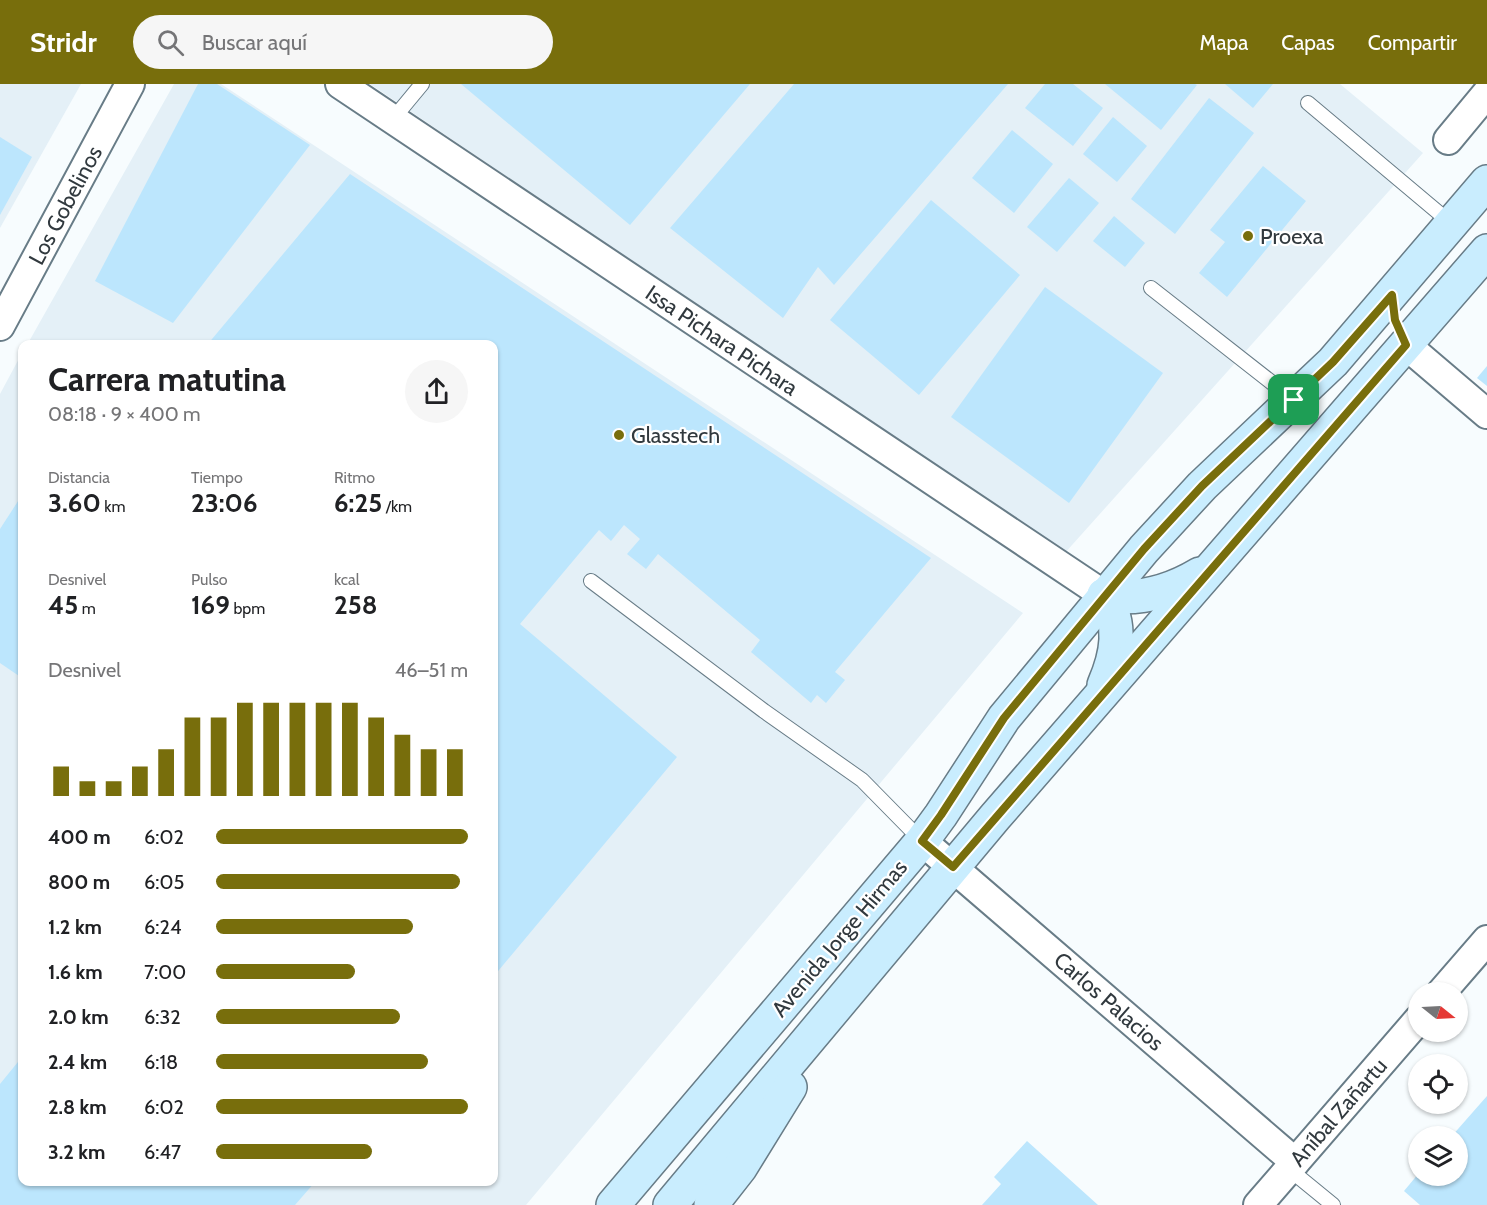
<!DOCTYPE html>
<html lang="es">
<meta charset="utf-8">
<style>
:root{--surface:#fff;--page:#f6f6f6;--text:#202124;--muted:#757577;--accent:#786e0c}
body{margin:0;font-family:Cabin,sans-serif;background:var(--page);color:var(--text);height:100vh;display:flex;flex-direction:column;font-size:22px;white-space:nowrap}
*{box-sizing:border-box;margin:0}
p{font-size:20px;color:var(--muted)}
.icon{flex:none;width:33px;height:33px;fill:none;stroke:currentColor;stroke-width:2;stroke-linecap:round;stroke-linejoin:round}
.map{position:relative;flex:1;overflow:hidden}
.details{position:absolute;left:18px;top:256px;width:480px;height:846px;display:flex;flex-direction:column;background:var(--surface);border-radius:12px;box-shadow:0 2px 4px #0004}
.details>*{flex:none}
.needle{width:39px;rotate:108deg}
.fabs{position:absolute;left:1408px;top:898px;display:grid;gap:12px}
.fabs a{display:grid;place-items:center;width:60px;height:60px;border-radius:50%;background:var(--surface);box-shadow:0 2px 4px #0004;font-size:30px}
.pin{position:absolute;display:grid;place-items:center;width:51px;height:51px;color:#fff;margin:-26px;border-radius:12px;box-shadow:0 3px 9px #0006}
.round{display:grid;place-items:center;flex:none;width:63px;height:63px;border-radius:32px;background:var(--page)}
.overview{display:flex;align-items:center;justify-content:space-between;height:102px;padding:0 30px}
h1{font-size:33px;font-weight:700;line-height:45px}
.stats{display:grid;grid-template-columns:repeat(3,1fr);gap:9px;height:102px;padding:6px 30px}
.stats div{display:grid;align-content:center}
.stats b{font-size:26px;font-weight:700}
.stats small{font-size:16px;font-weight:400}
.stats p{font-size:16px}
.chart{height:168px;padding:12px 30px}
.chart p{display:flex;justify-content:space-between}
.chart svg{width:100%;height:108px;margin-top:6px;stroke:var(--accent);stroke-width:6}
ul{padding:0 30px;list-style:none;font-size:20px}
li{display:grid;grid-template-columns:96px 72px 1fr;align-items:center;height:45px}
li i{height:15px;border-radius:8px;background:var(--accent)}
header{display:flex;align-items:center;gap:36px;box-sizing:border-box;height:84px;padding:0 30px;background:var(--accent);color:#fff}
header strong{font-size:28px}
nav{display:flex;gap:33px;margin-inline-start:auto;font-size:21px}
.search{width:420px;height:54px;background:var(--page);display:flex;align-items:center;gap:15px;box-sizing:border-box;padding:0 21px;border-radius:33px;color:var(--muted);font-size:22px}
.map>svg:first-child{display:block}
.built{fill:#e4f0f7}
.building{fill:#bce6fd}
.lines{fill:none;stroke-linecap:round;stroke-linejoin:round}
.lane-casing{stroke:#687c87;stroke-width:16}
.street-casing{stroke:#687c87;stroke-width:32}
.secondary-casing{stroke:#687c87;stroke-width:36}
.lane{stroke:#fff;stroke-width:14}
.street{stroke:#fff;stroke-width:28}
.secondary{stroke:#c9edfe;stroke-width:33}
.route-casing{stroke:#fff;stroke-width:12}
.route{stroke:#786e0c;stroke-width:8}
.poi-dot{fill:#786e0c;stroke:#fff;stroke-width:2}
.labels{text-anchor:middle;stroke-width:4.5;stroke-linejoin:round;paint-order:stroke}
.street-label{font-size:22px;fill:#31393e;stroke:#fff}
.poi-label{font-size:22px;fill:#31393e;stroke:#fff;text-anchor:start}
</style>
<header>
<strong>Stridr</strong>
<div class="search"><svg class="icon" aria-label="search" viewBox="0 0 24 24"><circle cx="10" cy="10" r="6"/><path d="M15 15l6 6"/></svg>Buscar aquí</div>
<nav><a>Mapa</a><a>Capas</a><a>Compartir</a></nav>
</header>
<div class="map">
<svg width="1487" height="1121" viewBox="0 0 1487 1121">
<rect width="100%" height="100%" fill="#f7fcfe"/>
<!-- built -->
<g class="built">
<path d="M0,0h81l-81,144z"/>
<path d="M174,0h47l802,529 -497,592h-526v-811l22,-41v829h472v-837h-467z"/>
<path d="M370,0h970l83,69 -359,401z"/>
</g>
<!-- building -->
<g class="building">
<path d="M198,0h19l93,61 -137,178 -78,-42z"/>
<path d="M461,0h289l-120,141z"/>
<path d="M794,0h214l-174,201 -16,-18 -35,51 -113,-90z"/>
<path d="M1045,0h28l30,24 -30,38 -48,-38z"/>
<path d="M1105,0h90l2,1 -36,45z"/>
<path d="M1225,0h48l-20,24z"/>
<path d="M1209,14l45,35 -79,101 -44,-35z"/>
<path d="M1113,33l34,29 -30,36 -34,-28z"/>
<path d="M1012,46l41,34 -39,49 -42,-35z"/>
<path d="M0,53l32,20 -32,58z"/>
<path d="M1263,82l43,35 -79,96 -28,-24 26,-31 -15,-12z"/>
<path d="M350,90l581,384 -96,114 10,8 -19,23 -9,-8 -6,8 -60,-51 9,-12 -102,-86 -12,15 -19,-15 13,-15 -16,-14 -13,16 -12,-11 -79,94 157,133 -183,219v-631h-287z"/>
<path d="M1069,94l30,25 -42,49 -30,-25z"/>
<path d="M931,116l89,75 -101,120 -89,-75z"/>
<path d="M1114,132l31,27 -20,24 -32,-26z"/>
<path d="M1045,203l118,86 -94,130 -118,-86z"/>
<path d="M1487,282v20l-10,-8z"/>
<path d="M22,411v183l-22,-15v-134z"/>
<path d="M22,973v125h293l-20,23h-295v-121z"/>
<path d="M1487,1012v109h-67l-16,-14 15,-18v3h39v-39h-7z"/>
<path d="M1027,1057l71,64h-116l19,-21 -7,-7z"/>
</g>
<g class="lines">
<!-- lane casing -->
<g class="lane-casing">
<g id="lane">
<path d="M1308,19l144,121"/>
<path d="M393,35l29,-35"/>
<path d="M1151,204l143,112"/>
<path d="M591,497l173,130 98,69 60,61"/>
<path d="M1289,1085l44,36"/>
</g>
</g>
<!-- street casing -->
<g class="street-casing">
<g id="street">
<path d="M340,0l764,511"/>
<path d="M1448,56l39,-47"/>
<path d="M0,242l130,-242"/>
<path d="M1406,261l81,69"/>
<path d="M922,757l373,321"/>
<path d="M1441,909l46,-53"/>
<path d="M1258,1121l161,-186"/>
</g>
</g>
<!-- secondary casing -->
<g class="secondary-casing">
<g id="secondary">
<path d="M1104,511c35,6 66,-3 96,-21"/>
<path d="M1104,601c13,-30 19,-61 0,-90"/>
<path d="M613,1121l309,-364 19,-26 63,-97 140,-169 58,-63 131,-124 154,-180"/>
<path d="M670,1121l325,-388 492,-566"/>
<path d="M711,1121l29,-37 50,-81"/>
</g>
</g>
<!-- lane -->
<use href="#lane" class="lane"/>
<!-- street -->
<use href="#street" class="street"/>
<!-- secondary -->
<use href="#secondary" class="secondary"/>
</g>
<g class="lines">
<!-- route casing -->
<g class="route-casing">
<path id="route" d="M1392,211l3,25 11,25 -453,522 -31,-26 19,-26 63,-97 140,-169 58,-63 131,-124z"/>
</g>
<!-- route -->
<use href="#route" class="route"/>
</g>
<!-- markers -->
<g class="poi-dot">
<circle cx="1248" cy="152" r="6"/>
<circle cx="619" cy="351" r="6"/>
</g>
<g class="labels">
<!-- street labels -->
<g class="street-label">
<text transform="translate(65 121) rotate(-62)" y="8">Los Gobelinos</text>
<text transform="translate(722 256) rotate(34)" y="8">Issa Pichara Pichara</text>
<text transform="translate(839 854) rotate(-50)" y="8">Avenida Jorge Hirmas</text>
<text transform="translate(1109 917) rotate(41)" y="8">Carlos Palacios</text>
<text transform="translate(1338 1028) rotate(-49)" y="8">Aníbal Zañartu</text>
</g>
<!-- poi labels -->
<g class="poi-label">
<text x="1260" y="160">Proexa</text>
<text x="631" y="359">Glasstech</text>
</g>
</g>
</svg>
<div class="fabs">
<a><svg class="needle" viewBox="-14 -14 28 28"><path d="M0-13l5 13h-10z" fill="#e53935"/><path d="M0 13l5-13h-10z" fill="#757577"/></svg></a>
<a><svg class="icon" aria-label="locate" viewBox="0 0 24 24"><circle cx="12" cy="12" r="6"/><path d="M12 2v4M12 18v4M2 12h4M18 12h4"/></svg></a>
<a><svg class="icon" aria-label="layers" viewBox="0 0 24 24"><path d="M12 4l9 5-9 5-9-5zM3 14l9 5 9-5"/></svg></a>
</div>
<div class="pin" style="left:1294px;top:316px;background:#1e9e55"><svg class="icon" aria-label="arrive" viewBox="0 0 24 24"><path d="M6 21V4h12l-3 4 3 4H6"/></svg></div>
<section class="details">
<div class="overview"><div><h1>Carrera matutina</h1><p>08:18 · 9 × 400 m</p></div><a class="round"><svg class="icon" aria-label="share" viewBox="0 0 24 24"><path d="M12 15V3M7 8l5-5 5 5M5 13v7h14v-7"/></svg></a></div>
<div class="stats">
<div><p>Distancia</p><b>3.60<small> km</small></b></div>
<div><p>Tiempo</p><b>23:06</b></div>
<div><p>Ritmo</p><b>6:25<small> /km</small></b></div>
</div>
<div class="stats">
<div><p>Desnivel</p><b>45<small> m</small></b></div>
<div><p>Pulso</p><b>169<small> bpm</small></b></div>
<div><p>kcal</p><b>258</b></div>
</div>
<div class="chart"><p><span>Desnivel</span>46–51 m</p>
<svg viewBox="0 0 160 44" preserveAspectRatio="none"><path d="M5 44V32M15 44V38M25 44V38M35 44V32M45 44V25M55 44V12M65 44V12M75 44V6M85 44V6M95 44V6M105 44V6M115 44V6M125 44V12M135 44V19M145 44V25M155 44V25"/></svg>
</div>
<ul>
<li><b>400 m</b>6:02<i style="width:100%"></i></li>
<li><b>800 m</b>6:05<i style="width:97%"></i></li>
<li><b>1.2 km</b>6:24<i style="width:78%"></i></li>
<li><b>1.6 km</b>7:00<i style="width:55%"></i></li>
<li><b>2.0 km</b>6:32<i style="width:73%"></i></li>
<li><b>2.4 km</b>6:18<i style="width:84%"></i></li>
<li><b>2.8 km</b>6:02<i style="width:100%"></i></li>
<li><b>3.2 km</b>6:47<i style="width:62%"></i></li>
</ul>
</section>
</div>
